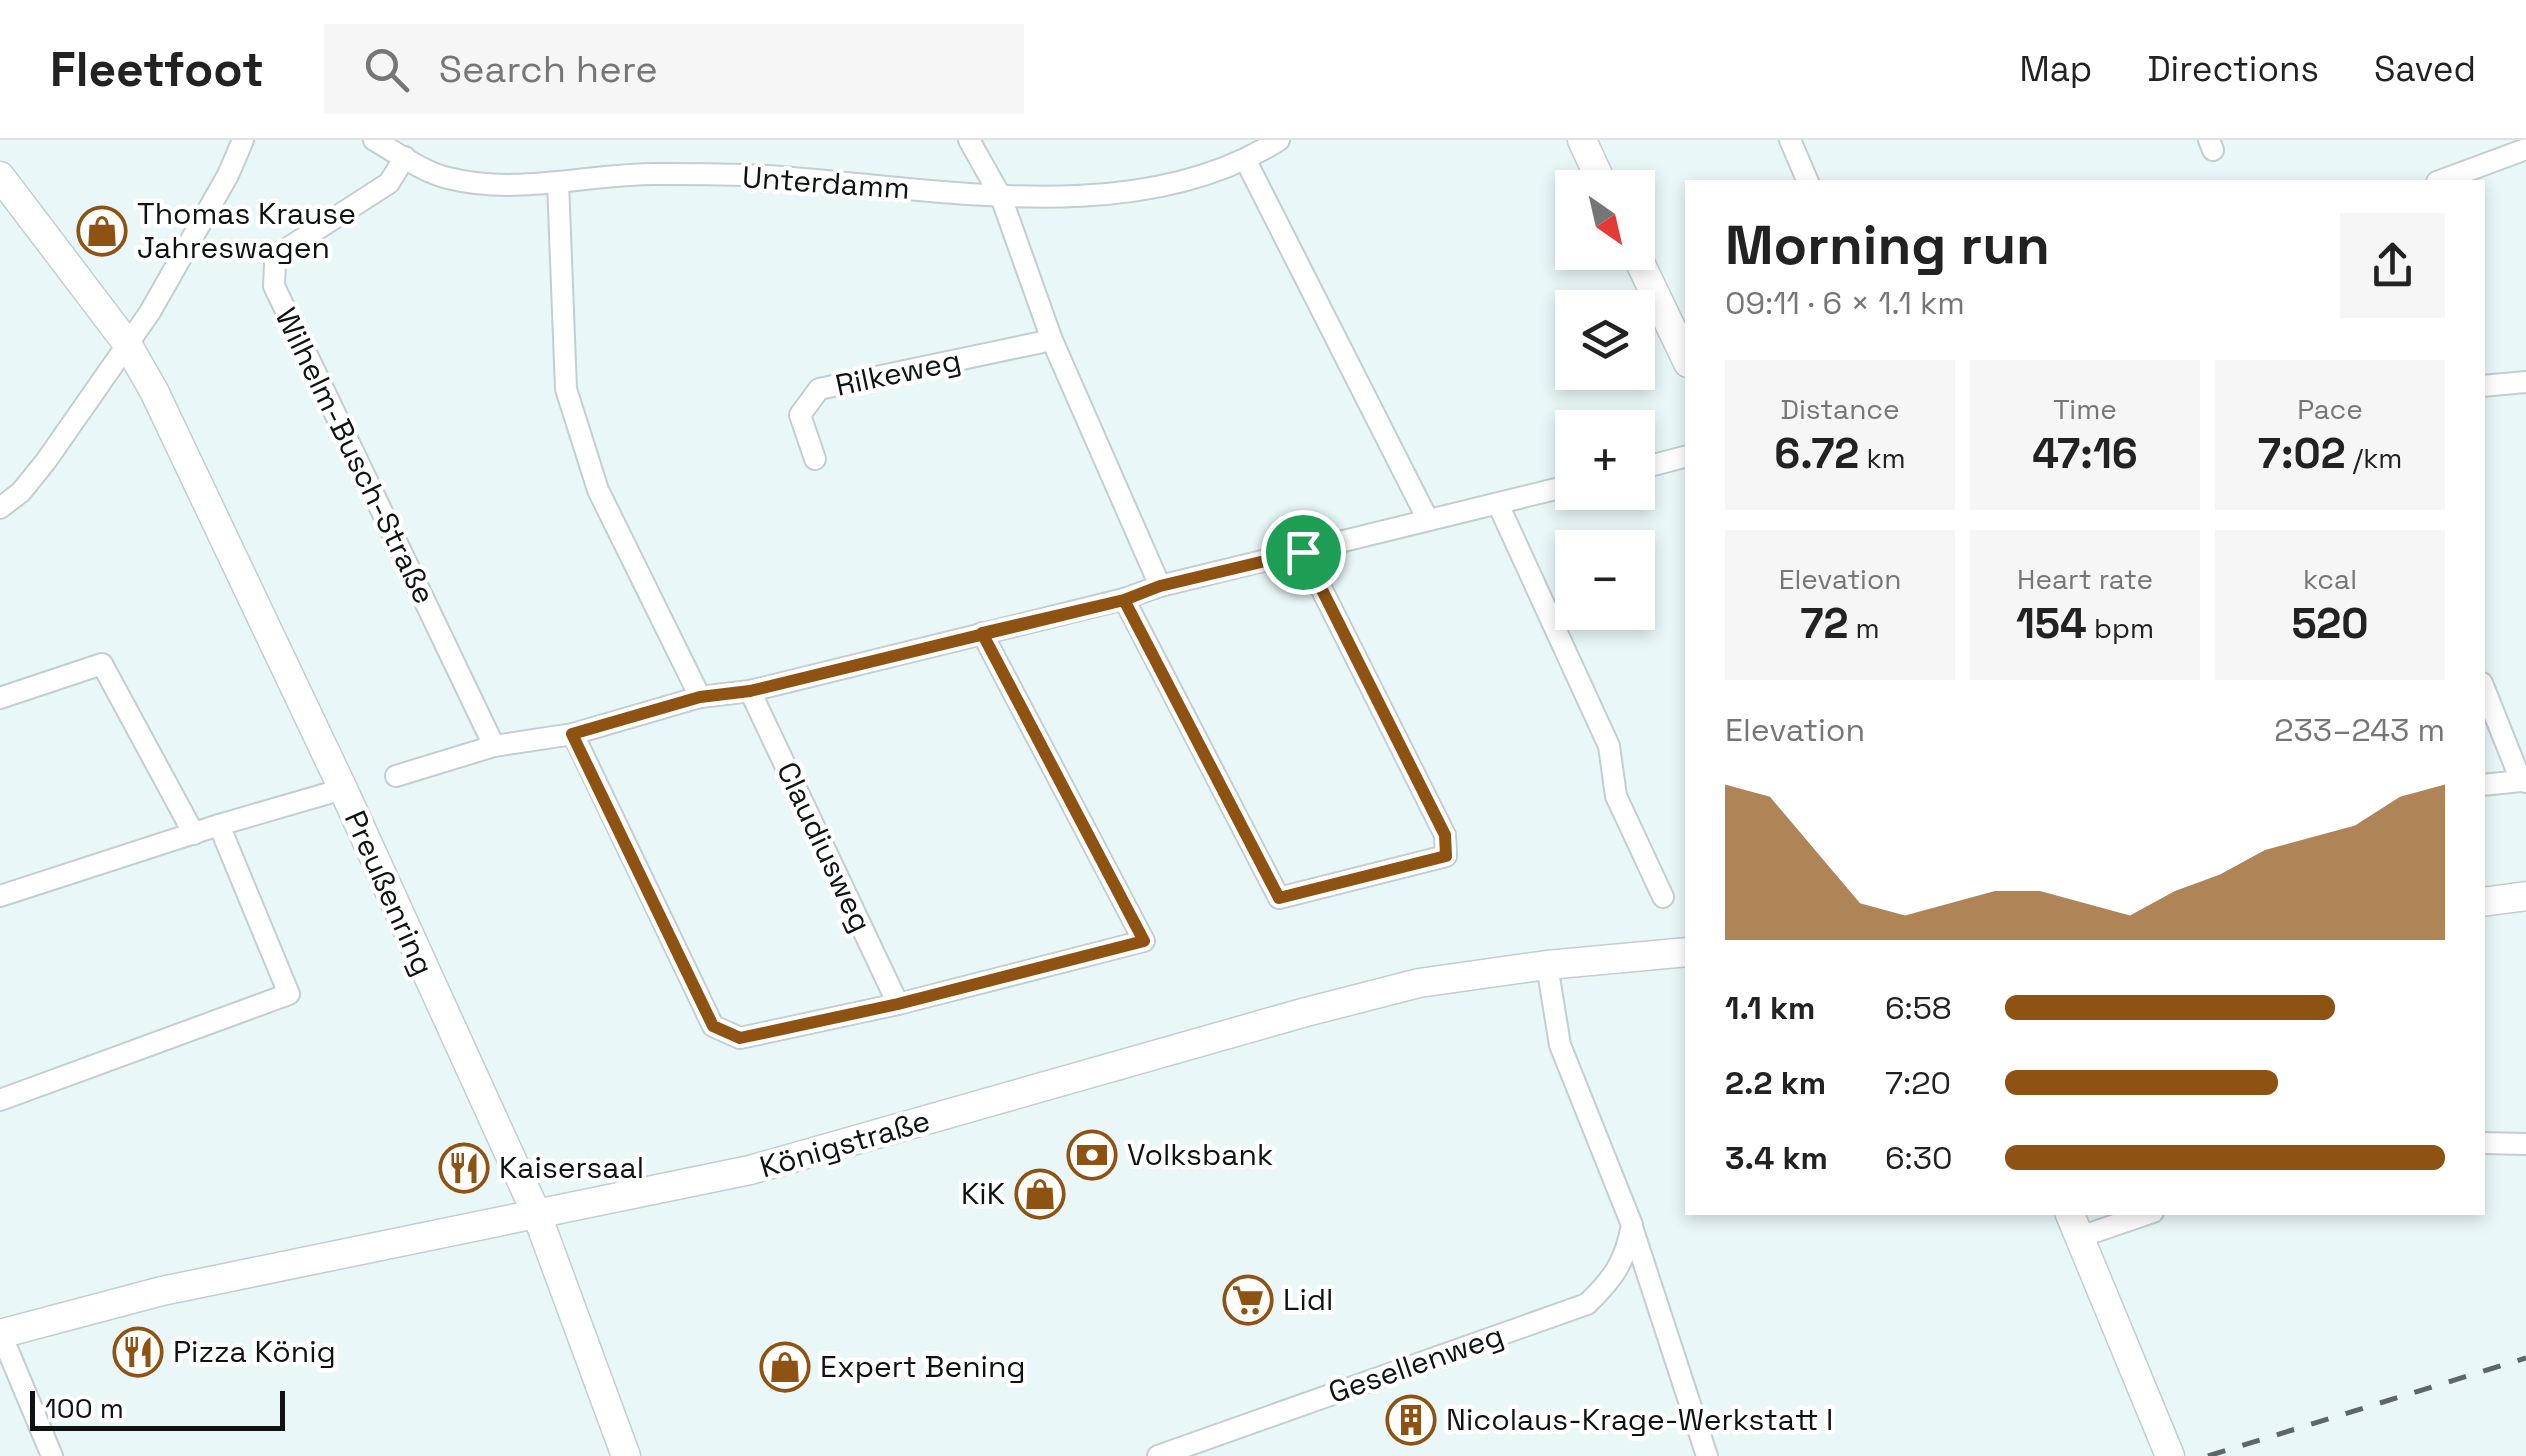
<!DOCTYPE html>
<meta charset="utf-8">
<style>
:root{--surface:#fff;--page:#f6f6f6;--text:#222;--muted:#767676;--line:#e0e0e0;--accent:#8e5212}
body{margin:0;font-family:"Space Grotesk",sans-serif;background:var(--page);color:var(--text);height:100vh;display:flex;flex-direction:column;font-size:38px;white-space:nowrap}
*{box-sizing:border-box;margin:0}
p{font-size:32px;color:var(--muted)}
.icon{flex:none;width:55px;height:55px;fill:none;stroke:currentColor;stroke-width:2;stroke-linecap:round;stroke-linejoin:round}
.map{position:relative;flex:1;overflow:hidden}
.details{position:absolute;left:1685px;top:40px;width:800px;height:1035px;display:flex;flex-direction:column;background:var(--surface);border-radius:0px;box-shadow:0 5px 15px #0003}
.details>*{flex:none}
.needle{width:65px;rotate:146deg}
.buttons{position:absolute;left:1555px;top:30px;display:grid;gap:20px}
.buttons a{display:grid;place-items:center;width:100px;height:100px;border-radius:0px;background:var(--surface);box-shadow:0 5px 15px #0003;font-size:50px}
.scale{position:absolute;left:30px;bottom:25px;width:255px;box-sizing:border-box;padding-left:10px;border:5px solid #0e1213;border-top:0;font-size:28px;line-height:35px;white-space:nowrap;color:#0e1213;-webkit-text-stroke:8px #fff;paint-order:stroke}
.pin{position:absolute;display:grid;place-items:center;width:85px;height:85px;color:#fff;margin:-42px;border:5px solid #fff;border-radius:50%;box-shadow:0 2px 10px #0007}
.round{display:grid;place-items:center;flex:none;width:105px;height:105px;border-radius:0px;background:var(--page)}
.head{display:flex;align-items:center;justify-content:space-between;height:170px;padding:0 40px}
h1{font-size:55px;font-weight:700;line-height:75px}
.stats{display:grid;grid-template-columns:repeat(3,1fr);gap:15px;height:170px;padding:10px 40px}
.stats div{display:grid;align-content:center;border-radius:0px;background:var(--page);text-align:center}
.stats b{font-size:42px;font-weight:700}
.stats small{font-size:28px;font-weight:400}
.stats p{font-size:28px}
.chart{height:280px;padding:20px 40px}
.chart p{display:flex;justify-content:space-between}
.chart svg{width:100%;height:180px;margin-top:10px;fill:var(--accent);opacity:.7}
ul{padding:0 40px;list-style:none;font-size:32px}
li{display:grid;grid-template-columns:160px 120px 1fr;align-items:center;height:75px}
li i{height:25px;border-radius:12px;background:var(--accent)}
header{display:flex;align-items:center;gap:60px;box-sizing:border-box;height:140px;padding:0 50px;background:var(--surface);border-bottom:2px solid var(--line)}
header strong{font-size:48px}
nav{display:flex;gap:55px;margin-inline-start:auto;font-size:35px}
.search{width:700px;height:90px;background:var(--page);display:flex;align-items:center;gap:25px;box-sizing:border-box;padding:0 35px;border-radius:0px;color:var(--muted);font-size:38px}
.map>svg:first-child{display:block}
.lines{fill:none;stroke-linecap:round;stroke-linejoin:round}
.street-casing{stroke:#c2ced1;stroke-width:24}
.secondary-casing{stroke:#c2ced1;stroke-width:31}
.street{stroke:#fff;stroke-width:20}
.secondary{stroke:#fff;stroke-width:28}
.rail{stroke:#5e6667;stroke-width:5;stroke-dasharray:18 18;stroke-linecap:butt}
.route-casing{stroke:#fff;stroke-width:20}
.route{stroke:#8e5212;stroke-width:12}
.labels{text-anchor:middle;stroke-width:9;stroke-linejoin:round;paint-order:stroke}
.street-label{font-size:30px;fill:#0e1213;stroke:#fff}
.poi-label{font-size:30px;fill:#0e1213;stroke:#fff;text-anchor:start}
</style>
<header>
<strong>Fleetfoot</strong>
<div class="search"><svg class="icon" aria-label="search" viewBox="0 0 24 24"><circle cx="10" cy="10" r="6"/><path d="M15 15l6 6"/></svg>Search here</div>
<nav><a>Map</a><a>Directions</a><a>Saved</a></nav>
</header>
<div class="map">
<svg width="2526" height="1316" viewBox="0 0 2526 1316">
<rect width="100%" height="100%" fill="#eaf7f9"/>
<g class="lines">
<!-- street casing -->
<g class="street-casing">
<g id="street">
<path d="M374,0c23,13 49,32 74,38 70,18 142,-5 212,-4 35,0 71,0 106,2 161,10 369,57 513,-36"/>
<path d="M969,0l32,57 51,143 108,246"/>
<path d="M1790,0l18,42"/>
<path d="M2209,0l4,10"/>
<path d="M405,17l-16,26 -101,65 -13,16 -1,22 220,460"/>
<path d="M1246,21l182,359"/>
<path d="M558,42l8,207 32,101 102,207"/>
<path d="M2437,42l89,-33"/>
<path d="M2482,246l44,-4"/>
<path d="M815,319l-15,-44 19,-26 233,-49"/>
<path d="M1638,329l50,-13"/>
<path d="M1498,364l111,242 7,50 47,101"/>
<path d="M0,368l21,-16 25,-31 104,-149 78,-137 15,-35"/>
<path d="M1124,459l155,299 167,-42 -1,-21 -142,-283"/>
<path d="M2482,543l39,98 5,1"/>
<path d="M750,551l148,313"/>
<path d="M0,558l102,-34 92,170"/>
<path d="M573,594l140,292 27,12 5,-1 153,-33 246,-63 -162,-308"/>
<path d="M396,636l98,-30 79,-12 127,-37 50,-6 374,-92 36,-13 412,-101"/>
<path d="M2482,645l39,-4"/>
<path d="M0,756l219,-71 124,-36"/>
<path d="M0,960l289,-106 -70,-169"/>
<path d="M2482,1003l44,1"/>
<path d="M1632,1087l75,229"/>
<path d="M2080,1097l73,-25"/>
<path d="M1,1194l51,122"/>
<path d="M1158,1316l429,-152c27,-26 38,-42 45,-79l-72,-180 -13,-80"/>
</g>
</g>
<!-- secondary casing -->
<g class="secondary-casing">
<g id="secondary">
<path d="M1582,0l22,48"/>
<path d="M0,36l126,166 28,49 189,398 194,426 89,241"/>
<path d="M1635,112l53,111"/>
<path d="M2482,762l44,-6"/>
<path d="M2069,1072l101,244"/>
<path d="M0,1194l162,-43 588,-121 556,-158 113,-29 128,-18 141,-13"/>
</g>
</g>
<!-- street -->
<use href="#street" class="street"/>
<!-- secondary -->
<use href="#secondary" class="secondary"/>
<!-- rail -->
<path class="rail" d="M2208,1316l318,-98"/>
</g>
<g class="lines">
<!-- route casing -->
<g class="route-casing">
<path id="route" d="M1303,412l-143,34 -36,14 -374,91 -50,6 -128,37 141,292 27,12 158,-34 246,-63 -162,-308 142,-33 155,298 167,-42 -1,-21 -142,-283"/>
</g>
<!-- route -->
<use href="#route" class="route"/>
</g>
<!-- icons -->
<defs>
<g id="shop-ring" transform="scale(2.5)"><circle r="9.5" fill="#fff" stroke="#8e5212" stroke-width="1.5"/><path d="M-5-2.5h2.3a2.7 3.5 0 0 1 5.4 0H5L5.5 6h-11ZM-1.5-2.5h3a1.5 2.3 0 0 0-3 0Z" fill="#8e5212"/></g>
<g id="bank-ring" transform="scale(2.5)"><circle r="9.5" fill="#fff" stroke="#8e5212" stroke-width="1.5"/><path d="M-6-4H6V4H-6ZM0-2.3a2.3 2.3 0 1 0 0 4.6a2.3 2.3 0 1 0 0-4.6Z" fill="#8e5212"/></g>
<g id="restaurant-ring" transform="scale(2.5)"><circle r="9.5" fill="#fff" stroke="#8e5212" stroke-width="1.5"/><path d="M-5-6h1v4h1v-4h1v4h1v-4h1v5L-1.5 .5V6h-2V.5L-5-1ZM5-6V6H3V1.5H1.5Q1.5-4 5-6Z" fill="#8e5212"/></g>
<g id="supermarket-ring" transform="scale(2.5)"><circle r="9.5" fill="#fff" stroke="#8e5212" stroke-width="1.5"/><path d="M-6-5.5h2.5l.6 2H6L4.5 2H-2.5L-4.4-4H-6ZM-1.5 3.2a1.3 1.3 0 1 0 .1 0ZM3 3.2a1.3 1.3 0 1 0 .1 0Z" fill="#8e5212"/></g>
<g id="building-ring" transform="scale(2.5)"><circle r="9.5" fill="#fff" stroke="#8e5212" stroke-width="1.5"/><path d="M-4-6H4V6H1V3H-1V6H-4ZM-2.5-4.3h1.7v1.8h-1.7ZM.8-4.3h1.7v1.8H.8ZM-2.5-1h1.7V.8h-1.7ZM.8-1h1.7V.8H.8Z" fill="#8e5212"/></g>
</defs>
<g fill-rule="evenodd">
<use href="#shop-ring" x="102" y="91"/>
<use href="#bank-ring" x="1092" y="1015"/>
<use href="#restaurant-ring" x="464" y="1028"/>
<use href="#shop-ring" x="1040" y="1054"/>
<use href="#supermarket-ring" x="1248" y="1160"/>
<use href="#restaurant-ring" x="138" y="1212"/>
<use href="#shop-ring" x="785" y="1227"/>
<use href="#building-ring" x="1411" y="1280"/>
</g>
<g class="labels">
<!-- street labels -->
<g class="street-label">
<text transform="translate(826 43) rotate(4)" y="10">Unterdamm</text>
<text transform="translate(898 233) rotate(-12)" y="10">Rilkeweg</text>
<text transform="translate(355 316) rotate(64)" y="10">Wilhelm-Busch-Straße</text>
<text transform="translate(824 707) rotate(65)" y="10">Claudiusweg</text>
<text transform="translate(389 753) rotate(66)" y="10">Preußenring</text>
<text transform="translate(845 1004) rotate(-16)" y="10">Königstraße</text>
<text transform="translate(1416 1224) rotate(-19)" y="10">Gesellenweg</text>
</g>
<!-- poi labels -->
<g class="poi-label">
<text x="137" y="84">Thomas Krause<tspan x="137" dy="34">Jahreswagen</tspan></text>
<text x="1127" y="1025">Volksbank</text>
<text x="499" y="1038">Kaisersaal</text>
<text x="1005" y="1064" text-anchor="end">KiK</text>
<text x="1283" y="1170">Lidl</text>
<text x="173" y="1222">Pizza König</text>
<text x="820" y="1237">Expert Bening</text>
<text x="1446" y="1290">Nicolaus-Krage-Werkstatt I</text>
</g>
</g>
</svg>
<div class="buttons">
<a><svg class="needle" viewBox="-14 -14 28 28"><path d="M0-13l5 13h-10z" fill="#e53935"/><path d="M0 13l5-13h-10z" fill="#767676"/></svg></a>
<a><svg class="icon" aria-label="layers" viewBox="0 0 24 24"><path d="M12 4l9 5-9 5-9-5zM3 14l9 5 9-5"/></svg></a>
<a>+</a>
<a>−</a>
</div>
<div class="scale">100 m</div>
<div class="pin" style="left:1303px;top:412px;background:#1e9e55"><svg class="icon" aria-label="arrive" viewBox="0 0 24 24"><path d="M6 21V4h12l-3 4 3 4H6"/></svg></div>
<section class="details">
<div class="head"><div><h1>Morning run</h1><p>09:11 · 6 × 1.1 km</p></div><a class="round"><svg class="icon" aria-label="share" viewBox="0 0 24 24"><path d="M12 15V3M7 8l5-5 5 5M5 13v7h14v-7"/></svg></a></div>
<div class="stats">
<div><p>Distance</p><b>6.72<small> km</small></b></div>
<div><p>Time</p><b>47:16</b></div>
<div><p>Pace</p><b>7:02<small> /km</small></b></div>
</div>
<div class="stats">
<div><p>Elevation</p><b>72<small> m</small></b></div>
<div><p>Heart rate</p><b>154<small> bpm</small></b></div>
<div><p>kcal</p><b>520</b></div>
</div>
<div class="chart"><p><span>Elevation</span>233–243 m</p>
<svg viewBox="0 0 160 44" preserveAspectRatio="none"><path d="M0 44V6L10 9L20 22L30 35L40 38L50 35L60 32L70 32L80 35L90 38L100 32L110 28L120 22L130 19L140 16L150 9L160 6V44z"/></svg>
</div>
<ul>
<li><b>1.1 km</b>6:58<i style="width:75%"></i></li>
<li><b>2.2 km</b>7:20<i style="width:62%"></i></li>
<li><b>3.4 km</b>6:30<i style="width:100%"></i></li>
</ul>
</section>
</div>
